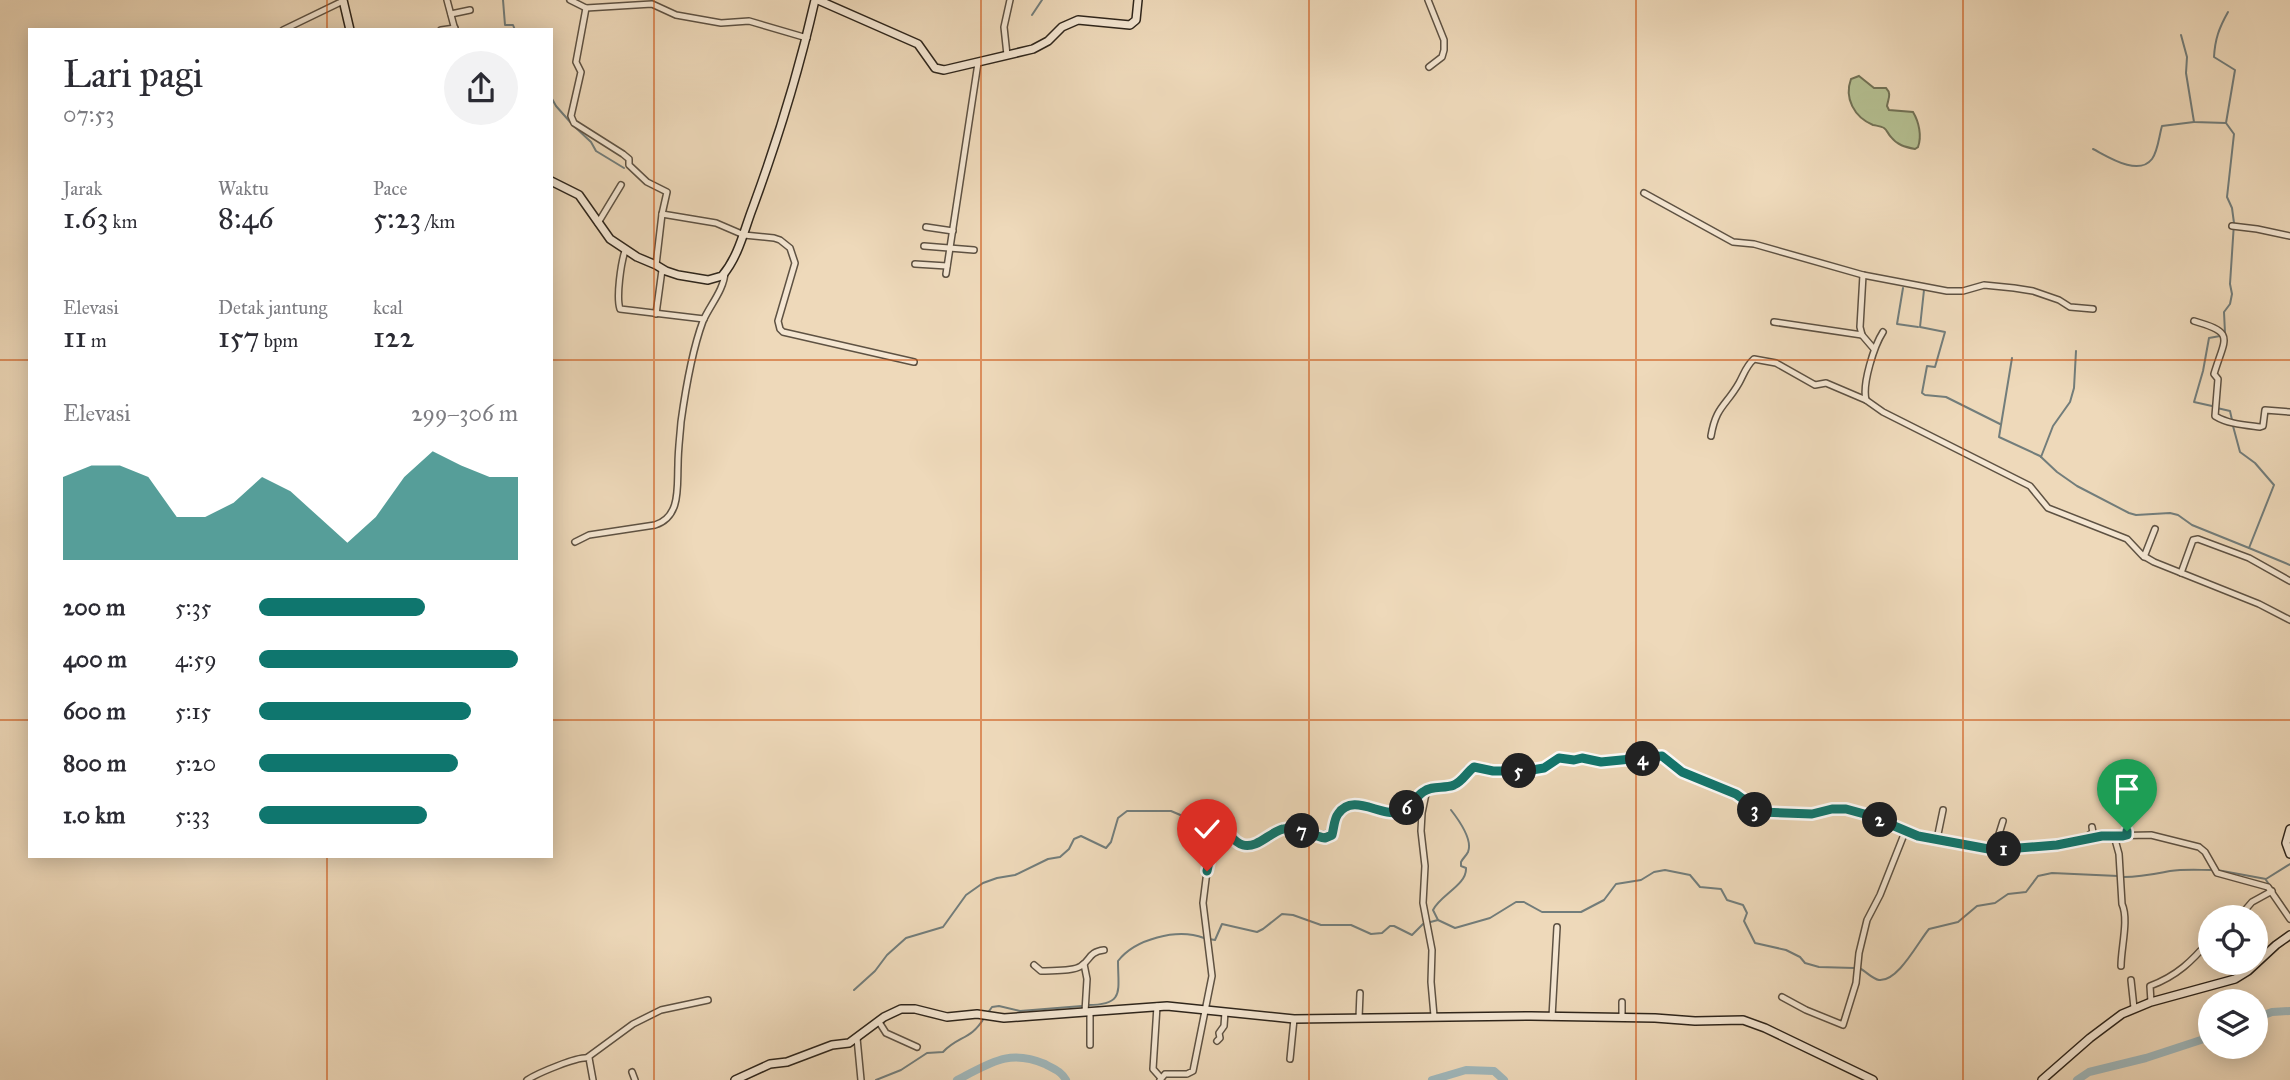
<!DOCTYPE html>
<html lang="id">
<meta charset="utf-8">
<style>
:root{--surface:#fff;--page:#f2f2f3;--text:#2b2b33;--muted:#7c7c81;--accent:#0f766e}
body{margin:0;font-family:"IM FELL Great Primer",serif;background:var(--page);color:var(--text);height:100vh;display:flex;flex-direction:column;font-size:26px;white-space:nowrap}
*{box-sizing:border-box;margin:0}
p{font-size:23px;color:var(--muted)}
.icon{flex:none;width:38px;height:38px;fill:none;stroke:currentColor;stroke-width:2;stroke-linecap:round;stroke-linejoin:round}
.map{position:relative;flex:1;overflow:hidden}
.panel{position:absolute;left:28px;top:28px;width:525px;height:830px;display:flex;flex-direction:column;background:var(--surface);border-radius:0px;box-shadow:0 4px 18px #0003}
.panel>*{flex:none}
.controls{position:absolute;left:2198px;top:905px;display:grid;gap:14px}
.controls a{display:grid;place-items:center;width:70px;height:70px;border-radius:50%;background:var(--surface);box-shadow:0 4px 18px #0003;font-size:35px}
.pin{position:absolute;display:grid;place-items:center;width:60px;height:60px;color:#fff;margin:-72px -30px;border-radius:50% 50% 50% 0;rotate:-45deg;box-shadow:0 0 7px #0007}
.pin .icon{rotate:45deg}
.km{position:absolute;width:35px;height:35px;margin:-18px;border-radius:50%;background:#222;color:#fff;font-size:19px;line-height:35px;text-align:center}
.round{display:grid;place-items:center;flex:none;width:74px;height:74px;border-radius:37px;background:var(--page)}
.overview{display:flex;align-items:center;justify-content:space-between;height:119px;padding:0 35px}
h1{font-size:38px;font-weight:600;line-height:52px}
.figures{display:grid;grid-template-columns:repeat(3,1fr);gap:10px;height:119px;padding:7px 35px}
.figures div{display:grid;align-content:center}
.figures b{font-size:30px;font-weight:600}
.figures small{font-size:19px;font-weight:400}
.figures p{font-size:19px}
.chart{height:196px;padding:14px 35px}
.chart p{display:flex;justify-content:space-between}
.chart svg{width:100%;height:126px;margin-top:7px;fill:var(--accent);opacity:.7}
ul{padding:0 35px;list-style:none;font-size:23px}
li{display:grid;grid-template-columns:112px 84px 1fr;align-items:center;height:52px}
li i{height:18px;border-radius:9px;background:var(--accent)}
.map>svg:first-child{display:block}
.grass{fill:#b5c092;stroke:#727256;stroke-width:2}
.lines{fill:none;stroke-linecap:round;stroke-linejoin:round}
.stream{stroke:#727d7b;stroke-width:2}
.river{stroke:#9fb7bb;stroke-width:8}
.street-casing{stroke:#5e5243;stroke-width:8}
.secondary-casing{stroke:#2e251b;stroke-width:10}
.street{stroke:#f4e6d2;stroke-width:5}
.secondary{stroke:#f4e6d2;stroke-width:7}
.route-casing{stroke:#fff;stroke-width:14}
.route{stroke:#0f766e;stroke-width:9}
.grid{fill:none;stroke:#cc510e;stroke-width:2;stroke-opacity:0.55}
</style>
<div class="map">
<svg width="2290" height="1080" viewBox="0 0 2290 1080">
<rect width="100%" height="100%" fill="#eed9ba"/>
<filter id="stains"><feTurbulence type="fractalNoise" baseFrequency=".00286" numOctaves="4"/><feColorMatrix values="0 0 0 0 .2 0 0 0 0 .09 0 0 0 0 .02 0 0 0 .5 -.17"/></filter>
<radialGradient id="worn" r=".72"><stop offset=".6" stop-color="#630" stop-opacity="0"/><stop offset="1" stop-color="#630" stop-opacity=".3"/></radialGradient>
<!-- grass -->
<path class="grass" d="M1859,76l15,12h12c6,6 2,11 1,18l2,4 24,2c6,10 9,24 5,35l-3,2c-10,-2 -18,-4 -24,-12 -3,-3 -4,-7 -7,-9 -1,-1 -10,-3 -11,-3 -19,-8 -29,-27 -22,-46z"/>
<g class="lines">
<!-- stream -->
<g class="stream">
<path d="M503,0l2,25h8l2,5"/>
<path d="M1032,15l10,-15"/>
<path d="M2181,35l6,22 -1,16 8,49 32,1"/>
<path d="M551,97l5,9 15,17"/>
<path d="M575,127l16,15 5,9 28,17"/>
<path d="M2093,149c14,7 45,28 59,10 6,-8 7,-23 10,-33l32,-4"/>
<path d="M1903,288l-6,36 21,3"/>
<path d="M1924,290l-4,37 25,5 -10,35 -8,-1 -5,27 3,2 21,2 54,27"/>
<path d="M2225,333l-1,-21 6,-8 2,-10 -2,-10 4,-61 -2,-15 -5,-11 7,-63 -8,-11 9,-53 -21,-13c1,-18 5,-29 14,-45"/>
<path d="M2012,358l-13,79 41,19 17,16 20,14 52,27 7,2 34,-2 8,2 14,10 57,23"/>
<path d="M2212,406l-18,-4 9,-31 6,-33 11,-2"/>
<path d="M2217,408l13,3 2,9"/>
<path d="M2233,426l7,26 15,11 19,22 -25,63 41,17"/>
<path d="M2041,457l12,-31 17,-24 4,-14 2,-37"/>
<path d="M1599,759l60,-7 41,24 31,13"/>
<path d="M1537,767l20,-13 23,2"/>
<path d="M1755,806l9,4h23"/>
<path d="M1845,806l31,9 29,13"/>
<path d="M1807,811l25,-4"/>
<path d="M1306,829c25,6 22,3 29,-19 5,-3 11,-7 15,-8 33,-7 43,26 70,-14l29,-5 9,-6 7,-10 7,-5 39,6h21"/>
<path d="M1917,833l18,3"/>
<path d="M1941,837l25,5"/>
<path d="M2169,837l31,9"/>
<path d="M1982,845l19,2"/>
<path d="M2217,870l49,9 24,-15"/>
<path d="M2124,877c17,0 30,-3 46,-6 14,-2 28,-1 42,-1"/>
<path d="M2266,880l17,24"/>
<path d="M1438,920l17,8 35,-10 26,-16h8l18,10h39l23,-12 12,-16 25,-4 13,-8 11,-2 25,5 10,12 21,2 6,11 16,5 4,8 -3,8 11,22 31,7 14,7 5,6 14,4 35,1"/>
<path d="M1209,939l6,1 7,-16 35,8 6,-3 19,-15 11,1 28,10h30l20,9 11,-1 8,-7h4l18,9 11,-11 15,-4 -5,-10c7,-15 34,-25 33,-42l-5,-2v-4c2,-4 5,-6 7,-10 5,-12 -10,-33 -17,-42"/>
<path d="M1859,968c7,3 13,11 20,12 19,2 39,-38 50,-51l29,-7 19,-16 18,-3 13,-9 18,-2 12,-16 14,-3 66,3"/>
<path d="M854,990l21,-19 12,-16 19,-17 37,-11 23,-32 17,-12 14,-5 18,-3 33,-16 12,-2 9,-8 5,-10 7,-3 25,12 5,-6 7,-24 9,-7h44l21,9h25l10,7 15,13h10"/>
<path d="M1088,1005c37,0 30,-14 30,-44 17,-22 59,-33 86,-23"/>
<path d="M987,1014l5,-7 7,-1 21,5 62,-5"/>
<path d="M876,1080l25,-10 26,-17 16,-1c15,-16 28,-12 41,-34"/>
</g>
<!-- river -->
<g class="river">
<path d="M2256,1018l16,-6 18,-1"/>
<path d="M957,1080c32,-16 51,-32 88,-16 9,5 16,7 21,16"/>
<path d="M1432,1080l34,-10 28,1 10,9"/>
<path d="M2077,1080l12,-8 57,-14 64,-21"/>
</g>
<!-- street casing -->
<g class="street-casing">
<g id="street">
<path d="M447,0l8,30"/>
<path d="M570,0l16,8 66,-4 24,11 45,8 28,-2 58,17"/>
<path d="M1428,0l16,40v10l-2,7 -13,10"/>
<path d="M586,8l-10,54 5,10 -10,44 3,7 49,31 6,5v6l18,17 20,10 -5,22 54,9 28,12 30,3 6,2 10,8 5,15 -17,58 2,8 3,3 131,30"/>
<path d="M451,14l19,-4"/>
<path d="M283,30l60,-29"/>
<path d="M441,30l14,-2"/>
<path d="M1007,55l-3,-28 6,-27"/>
<path d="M1644,193l89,49 21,2 109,31 84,16h16l21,-6 30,3 19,3 26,9 11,7 23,2"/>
<path d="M598,223l23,-38"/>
<path d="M2232,226l25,3 33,7"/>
<path d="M926,227l27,4"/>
<path d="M924,246l50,4"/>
<path d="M625,251c-4,12 -9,46 -5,58l84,10"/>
<path d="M915,264l32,2"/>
<path d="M656,265l6,-51"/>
<path d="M946,274l32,-211"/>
<path d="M1863,275l-3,52 2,8 12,14"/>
<path d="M656,314l6,-44"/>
<path d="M2194,321c42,12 31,16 20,53l4,5 -3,37c13,8 29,9 45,11l3,-1 2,-16 25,2"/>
<path d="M1774,322l88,13"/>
<path d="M1883,332c-9,14 -21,52 -17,68l17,12 147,74 18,22 79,31 15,16 12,7 105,42 31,16"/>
<path d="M1711,436c5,-30 15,-30 28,-53 5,-9 7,-17 15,-24l22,4 39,22 11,-2 40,17"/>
<path d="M575,542l14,-7 66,-10c26,-8 22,-38 23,-60 0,-15 2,-29 3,-43 4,-29 12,-74 22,-101 7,-16 21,-31 22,-49"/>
<path d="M2144,557l11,-28"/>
<path d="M2181,573l12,-33 5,-1 51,19 41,23"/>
<path d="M1427,789l-5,24 -1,18 4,35 -2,37 9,47 -1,32 3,34"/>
<path d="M2114,836l5,18 3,50c7,15 -1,44 -1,62"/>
<path d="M2090,838v-4l3,-1 -1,-6"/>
<path d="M1937,839l6,-29"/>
<path d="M1994,850l9,-29"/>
<path d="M2239,917l13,-15 20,-11"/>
<path d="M1084,964l3,15 -2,33"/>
<path d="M1034,965l7,6c11,-1 31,1 40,-5 10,-6 7,-14 23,-16"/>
<path d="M2131,980l3,28"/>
<path d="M1782,997l24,13 37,15 13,-42 3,-30 8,-33 13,-25 25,-63"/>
<path d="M2151,1002l-1,-16c27,-10 42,-25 60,-46"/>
<path d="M1157,1006l-4,63 8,9"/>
<path d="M1090,1013v32"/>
<path d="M1552,1017l5,-90"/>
<path d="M1359,1018l1,-25"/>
<path d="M1622,1018v-16"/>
<path d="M879,1022l7,11 31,14"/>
<path d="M857,1038l4,42"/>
<path d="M1217,1041l3,-3 -1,-5 5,-7 1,-14"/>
<path d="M588,1057l45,-33 28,-14 47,-10"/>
<path d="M1290,1059l4,-40"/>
<path d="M632,1072l3,8"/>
<path d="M527,1080c11,-7 51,-24 62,-22l4,22"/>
<path d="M1160,1080l5,-6h22l6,-3 19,-95 -9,-73 4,-32 9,-45 4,-1c9,5 13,15 23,20 17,-1 27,-15 43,-17 14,-2 26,8 39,10l7,-3c3,-11 2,-23 15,-28 19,-7 34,10 53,5 12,-4 15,-15 24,-21 10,-6 22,-2 32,-7 9,-5 12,-14 21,-18l16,5h33l15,-2 18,-11 12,2 11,-2 19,4 60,-6 24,18 51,20 22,18 54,2 24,-6 10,1 22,6 50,21 79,14 60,-5 45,-9 49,-1 48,12 6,5 12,21 51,14 22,32"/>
</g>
</g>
<!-- secondary casing -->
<g class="secondary-casing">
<g id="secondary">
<path d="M343,0l7,30"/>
<path d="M818,0l100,44 17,24 9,2 89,-21 15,-8 14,-14 16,-7 52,5 6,-5 2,-20"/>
<path d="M551,181l28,14 31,44 27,18 19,8 10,6 12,4 30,5 14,-4c17,-20 22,-46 31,-69 25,-68 46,-136 62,-207"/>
<path d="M2290,829l-4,14 4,11"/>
<path d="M735,1080l35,-16 17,-2 45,-17 17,-2 35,-26 17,-8h14l32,8 30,-3 27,4 163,-12 127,13 237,-3 124,2 40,3 48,-1 22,8 108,52"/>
<path d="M2042,1080l48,-42 32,-24 29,-12 84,-23 13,-8 28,-26 14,-10"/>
</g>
</g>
<!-- street -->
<use href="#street" class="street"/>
<!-- secondary -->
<use href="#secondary" class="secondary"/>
</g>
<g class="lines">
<!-- route casing -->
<g class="route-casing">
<path id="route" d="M1207,871l10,-46c12,3 14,17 26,20 14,4 27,-13 40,-16 15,-4 28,7 42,9l7,-3c2,-7 2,-16 6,-21 15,-22 42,3 61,-2 12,-3 15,-14 24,-20 9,-7 21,-3 31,-7 9,-4 13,-13 20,-18l19,4h33l18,-3 15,-10 15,2 8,-2 19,4 61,-6 20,16 54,22 25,18 51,2 20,-5h14l22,6 50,21 76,14 63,-5 45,-9h21l4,-1v-4"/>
</g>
<!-- route -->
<use href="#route" class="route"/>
</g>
<!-- grid -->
<path class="grid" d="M327,0v30M654,0v1080M981,0v1080M1309,0v1080M1636,0v1080M1963,0v1080M0,360h30M551,360h1739M0,720h30M551,720h1739M327,856v224"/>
<rect width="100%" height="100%" filter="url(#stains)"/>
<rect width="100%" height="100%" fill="url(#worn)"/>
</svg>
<div class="controls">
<a><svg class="icon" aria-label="locate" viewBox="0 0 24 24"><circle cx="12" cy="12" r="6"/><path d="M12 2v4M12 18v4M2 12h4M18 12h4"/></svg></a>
<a><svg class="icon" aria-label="layers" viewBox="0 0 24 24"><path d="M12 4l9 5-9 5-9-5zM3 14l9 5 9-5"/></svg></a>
</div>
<div class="pin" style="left:2127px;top:831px;background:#1e9e55"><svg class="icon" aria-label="arrive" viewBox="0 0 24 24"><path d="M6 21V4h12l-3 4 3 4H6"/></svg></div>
<div class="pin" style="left:1207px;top:871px;background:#d93025"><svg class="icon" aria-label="check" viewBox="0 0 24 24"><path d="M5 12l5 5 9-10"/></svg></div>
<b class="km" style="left:2004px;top:849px">1</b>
<b class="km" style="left:1880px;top:820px">2</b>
<b class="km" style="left:1755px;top:810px">3</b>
<b class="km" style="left:1643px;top:759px">4</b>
<b class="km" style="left:1519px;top:771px">5</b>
<b class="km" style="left:1407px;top:808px">6</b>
<b class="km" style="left:1302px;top:831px">7</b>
<section class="panel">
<div class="overview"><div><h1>Lari pagi</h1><p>07:53</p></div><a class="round"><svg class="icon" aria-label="share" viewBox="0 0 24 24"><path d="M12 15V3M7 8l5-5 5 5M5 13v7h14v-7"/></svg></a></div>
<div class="figures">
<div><p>Jarak</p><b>1.63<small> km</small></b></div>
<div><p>Waktu</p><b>8:46</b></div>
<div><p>Pace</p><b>5:23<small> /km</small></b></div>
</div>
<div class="figures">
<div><p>Elevasi</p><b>11<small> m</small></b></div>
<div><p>Detak jantung</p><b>157<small> bpm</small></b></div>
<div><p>kcal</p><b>122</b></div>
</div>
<div class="chart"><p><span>Elevasi</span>299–306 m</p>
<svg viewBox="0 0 160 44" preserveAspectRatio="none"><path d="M0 44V15L10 11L20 11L30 15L40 29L50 29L60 24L70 15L80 20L90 29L100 38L110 29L120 15L130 6L140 11L150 15L160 15V44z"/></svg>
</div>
<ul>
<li><b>200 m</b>5:35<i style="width:64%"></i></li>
<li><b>400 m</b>4:59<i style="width:100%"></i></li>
<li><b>600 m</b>5:15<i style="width:82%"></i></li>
<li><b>800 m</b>5:20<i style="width:77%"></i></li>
<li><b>1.0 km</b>5:33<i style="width:65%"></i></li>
</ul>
</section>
</div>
